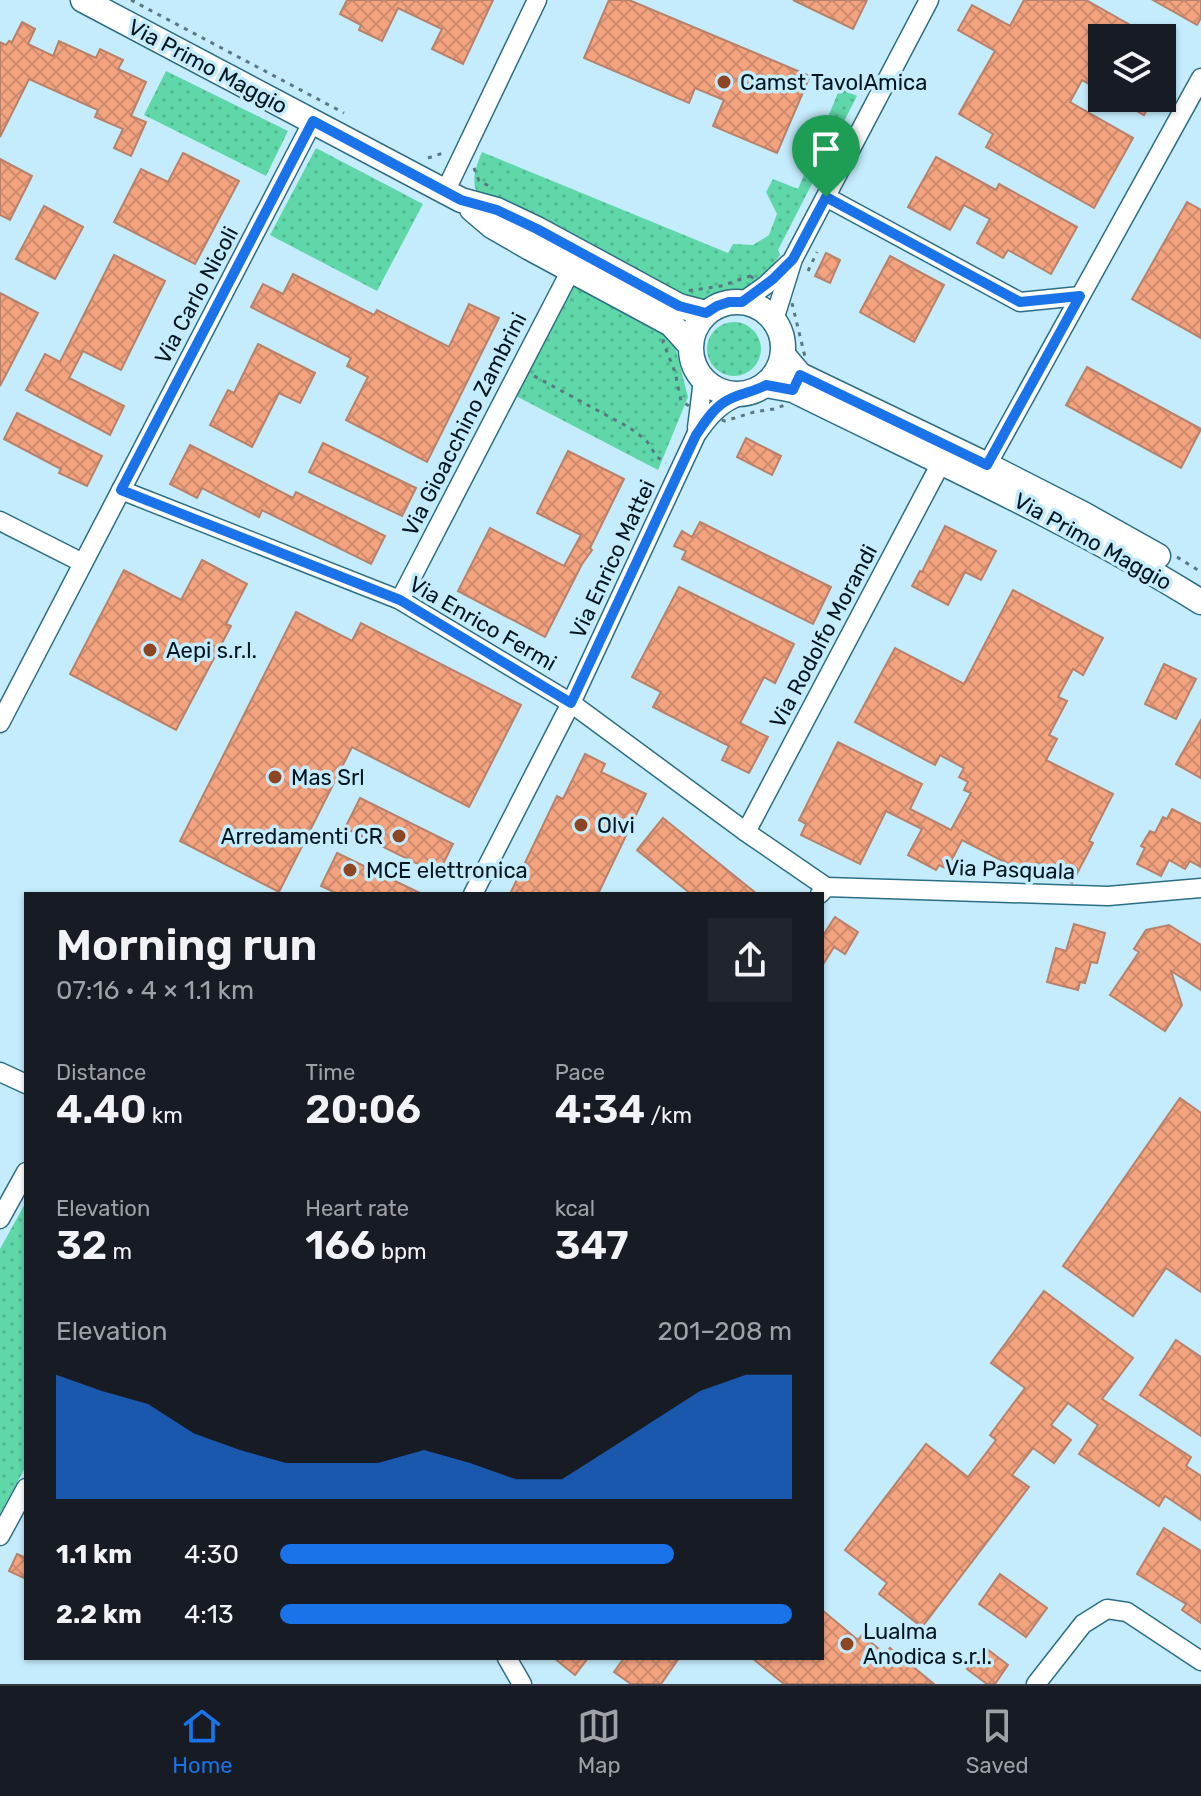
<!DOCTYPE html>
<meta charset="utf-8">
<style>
:root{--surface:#171b24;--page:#20242c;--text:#f1f3f6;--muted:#9ea1a6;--line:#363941;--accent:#1a73e8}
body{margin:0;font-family:Rubik,sans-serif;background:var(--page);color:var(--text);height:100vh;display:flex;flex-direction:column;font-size:30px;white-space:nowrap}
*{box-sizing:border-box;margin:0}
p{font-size:26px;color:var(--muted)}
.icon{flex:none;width:44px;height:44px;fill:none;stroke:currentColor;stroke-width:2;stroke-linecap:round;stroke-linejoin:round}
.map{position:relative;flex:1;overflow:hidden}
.panel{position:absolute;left:24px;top:892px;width:800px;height:768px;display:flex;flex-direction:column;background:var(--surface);border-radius:0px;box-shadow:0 2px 6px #0004}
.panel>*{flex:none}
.buttons{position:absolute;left:1088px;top:24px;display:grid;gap:16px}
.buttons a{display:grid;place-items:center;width:88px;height:88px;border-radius:0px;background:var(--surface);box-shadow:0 2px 6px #0004;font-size:40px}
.pin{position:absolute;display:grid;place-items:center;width:68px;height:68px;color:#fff;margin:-82px -34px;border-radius:50% 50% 50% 0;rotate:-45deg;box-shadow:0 0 8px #0007}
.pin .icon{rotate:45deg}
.round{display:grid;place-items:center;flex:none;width:84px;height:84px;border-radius:0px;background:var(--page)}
.summary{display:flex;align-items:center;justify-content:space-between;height:136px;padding:0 32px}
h1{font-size:44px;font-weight:600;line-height:60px}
.stats{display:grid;grid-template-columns:repeat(3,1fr);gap:12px;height:136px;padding:8px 32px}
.stats div{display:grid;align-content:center}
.stats b{font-size:40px;font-weight:600}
.stats small{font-size:22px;font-weight:400}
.stats p{font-size:22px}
.chart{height:224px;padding:16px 32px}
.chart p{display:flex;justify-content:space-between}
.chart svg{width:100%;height:144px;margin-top:8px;fill:var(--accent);opacity:.7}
ul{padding:0 32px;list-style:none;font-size:26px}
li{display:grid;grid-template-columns:128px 96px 1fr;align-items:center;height:60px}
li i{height:20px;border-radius:10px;background:var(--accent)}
.menu{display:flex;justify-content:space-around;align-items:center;height:112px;border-top:2px solid var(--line);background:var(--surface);font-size:22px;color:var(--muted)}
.menu a{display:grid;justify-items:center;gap:4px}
.menu .current{color:var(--accent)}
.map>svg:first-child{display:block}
.grass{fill:url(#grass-dots)}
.building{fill:url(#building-cross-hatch);stroke:#b8816a;stroke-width:2}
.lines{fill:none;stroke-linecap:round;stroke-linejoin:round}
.minor-casing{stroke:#2c6e86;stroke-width:21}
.tertiary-casing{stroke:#2c6e86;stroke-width:27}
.path{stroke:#5a7784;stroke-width:3;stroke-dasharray:4 6;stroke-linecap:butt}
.minor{stroke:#fff;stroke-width:18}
.tertiary{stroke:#fff;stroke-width:24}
.route-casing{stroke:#fff;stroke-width:16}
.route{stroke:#1a73e8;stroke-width:10}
.poi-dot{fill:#8d4523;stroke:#c5ecfc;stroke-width:3}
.labels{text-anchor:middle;stroke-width:7;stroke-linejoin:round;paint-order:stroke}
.street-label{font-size:22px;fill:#00151f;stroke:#c5ecfc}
.poi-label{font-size:22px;fill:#00151f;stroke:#c5ecfc;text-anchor:start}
</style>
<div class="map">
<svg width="1201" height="1684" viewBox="0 0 1201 1684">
<defs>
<pattern id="grass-dots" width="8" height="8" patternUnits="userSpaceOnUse" patternTransform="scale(2)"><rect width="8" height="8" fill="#5fd7a8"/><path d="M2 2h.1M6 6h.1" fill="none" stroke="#51b890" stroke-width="1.8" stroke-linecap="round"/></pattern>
<pattern id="building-cross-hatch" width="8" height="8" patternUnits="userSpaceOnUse" patternTransform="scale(2)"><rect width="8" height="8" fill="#f4a37f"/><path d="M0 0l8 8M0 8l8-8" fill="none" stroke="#cf8b6d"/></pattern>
</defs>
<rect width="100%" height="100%" fill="#c5ecfc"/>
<!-- grass -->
<g class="grass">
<path d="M166,71l122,60 -22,45 -122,-61z"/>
<path d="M840,88l17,8 -79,154 2,5 -9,12 -17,17 -14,9 -33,8 -19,-1 -211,-107c-6,-15 -1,-26 5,-41l246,101 5,-9 20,1 16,-10 8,-21 -11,-22 7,-13 25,10z"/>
<path d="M316,148l107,56 -46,87 -107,-56z"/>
<path d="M573,282l98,48 17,67 -30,73 -142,-74z"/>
<circle cx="734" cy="349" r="27"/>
<path d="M26,1202v264l-26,48v-265z"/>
</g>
<!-- building -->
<g class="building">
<path d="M347,0h146l-30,64 -31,-15 10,-20 -44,-21 -16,33 -23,-11 2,-5 -21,-11z"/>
<path d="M609,0h20l181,76 -33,77 -64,-27 11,-26 -29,-12 -6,15 -105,-45z"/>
<path d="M793,0h74l-14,29z"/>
<path d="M1024,0h62l67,38h-51v53l-20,-11 -12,22 63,36 -39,70 -108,-61 7,-13 -34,-20 36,-63 -37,-21 14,-25 38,21z"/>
<path d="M1153,0h48v18l-4,7z"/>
<path d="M22,22l13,7 -7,15 25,12 6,-15 37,17 4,-9 23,11 -5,9 28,13 -15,34 15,6 -15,34 -17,-8 9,-19 -28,-12 3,-7 -69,-31 -29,58v-95l6,3 3,-4 3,1z"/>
<path d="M1114,98h39l-9,17z"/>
<path d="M183,153l56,28 -44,83 -81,-42 27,-53 27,13z"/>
<path d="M936,157l60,33 3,-6 78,43 -26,47 -43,-24 -5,8 -26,-15 13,-24 -26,-14 -14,25 -42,-23z"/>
<path d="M0,159l32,17 -22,44 -10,-5z"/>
<path d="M1187,202l14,8v128l-69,-39z"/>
<path d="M44,206l39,21 -28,52 -39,-20z"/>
<path d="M826,253l14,7 -10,23 -15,-7z"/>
<path d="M114,255l51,26 -44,89 -38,-19 -14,27 55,28 -14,29 -84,-45 19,-36 15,8z"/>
<path d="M890,256l54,29 -30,57 -54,-30z"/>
<path d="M293,274l81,41 3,-5 72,37 20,-43 30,14 -72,144 -81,-42 22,-43 -21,-11 4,-8 -100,-51 12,-23 20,10z"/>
<path d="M0,293l38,20 -38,73z"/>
<path d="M258,344l57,29 -15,30 -21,-10 -27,54 -42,-22 18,-35 6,3z"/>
<path d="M1087,367l114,62 -20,39 -115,-63z"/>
<path d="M17,413l85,43 -15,30 -28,-13 2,-4 -57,-30z"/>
<path d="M746,438l35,18 -9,19 -35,-18z"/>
<path d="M323,443l93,45 -14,28 -93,-44z"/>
<path d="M190,445l103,53 3,-6 89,44 -14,28 -109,-54 -3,7 -57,-29 -5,10 -27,-14z"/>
<path d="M568,451l56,28 -34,69 2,2 -10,14 -37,73 -87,-46 32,-63 74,38 17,-31 -44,-22z"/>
<path d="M700,522l131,65 -18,37 -131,-65 4,-8 -12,-5 8,-15 10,6z"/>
<path d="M945,526l51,25 -15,29 -16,-8 -17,33 -36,-19 8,-15 2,1z"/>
<path d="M202,560l45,24 -21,40 5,2 -55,104 -106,-56 54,-104 57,30z"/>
<path d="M679,587l115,57 -19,39 -11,-6 -24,46 28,14 -19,36 -27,-13 7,-14 -76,-39 8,-15 -29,-15z"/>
<path d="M1013,590l90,48 -20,37 -10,-6 -15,28 9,4 -18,34 8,4 -11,21 67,34 -24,47 4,2 -21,40 -36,-20 -6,12 -68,-35 -15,29 -8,-4 -3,5 -28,-15 14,-26 -36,-18 -26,53 -59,-29 5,-11 -7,-4 39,-78 84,42 -12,25 41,21 20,-37 -7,-3 4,-8 -9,-5 5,-9 -24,-13 -5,10 -80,-43 40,-74 69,36z"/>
<path d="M296,612l56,29 9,-18 160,82 -52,102 -117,-60 -73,145 -99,-51z"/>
<path d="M1164,664l32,15 -20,40 -31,-15z"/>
<path d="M1201,720v58l-25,-14z"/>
<path d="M585,754l20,10 -4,8 45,22 -48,100h-88l47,-98 6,3z"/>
<path d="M360,798l93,46 -15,30 -93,-46z"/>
<path d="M1172,809l29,15v43l-11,-6 -5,8 -16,-9 -8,16 -24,-12 8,-16 -4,-2 9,-15 5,2 8,-16 4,2z"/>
<path d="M663,818l94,76h-66l-54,-44z"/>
<path d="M337,853l85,41h-84l-17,-8z"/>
<path d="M835,917l23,15 -13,22 -11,-7 -12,19v-29z"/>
<path d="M1074,924l31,9 -8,30 -6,-1 -6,21 -5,-1 -2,8 -31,-8 9,-34 10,3z"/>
<path d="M1169,925l32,20v45l-30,-19 11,34 -17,26 -55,-36 29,-43 -5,-3 12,-19z"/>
<path d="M1180,1098l21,15v179l-35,-24 -33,48 -70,-50z"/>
<path d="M1044,1291l89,67 -31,41 89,58 -5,9 15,10v44l-36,-24 -6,10 -80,-52 19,-29 -30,-22 -17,22 20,15 -17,23 -21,-15 -21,27 17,12 -107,140 -43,-33 8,-11 -42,-33 81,-106 42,33 28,-37 -6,-5 35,-47 -34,-25z"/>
<path d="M1176,1340l25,17v79l-61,-41z"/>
<path d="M1164,1528l37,23v72l-19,-13 4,-6 -49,-30z"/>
<path d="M17,1554l9,4v21l-17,-8z"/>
<path d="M1000,1574l47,34 -21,29 -47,-33z"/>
<path d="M822,1610l36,30 4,-5 23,19 5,-6 44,36h-150l-32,-26h70z"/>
<path d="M983,1646l25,19 -13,19h-8l-20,-15z"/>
<path d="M554,1658h34l-13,17z"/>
<path d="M624,1658h55l-18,26h-30l-17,-12z"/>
</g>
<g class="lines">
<!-- minor casing -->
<g class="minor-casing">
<g id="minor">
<path d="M445,192l92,-192"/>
<path d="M826,197l194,105 60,-6"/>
<path d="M742,302l24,-17 22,-21"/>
<path d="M774,320l19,-61 136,-259"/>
<path d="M697,428l6,-48"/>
<path d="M987,465l214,-387"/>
<path d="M121,490l279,110 171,103 175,129 80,55"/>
<path d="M0,521l83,42"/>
<path d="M400,600l171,-330"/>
<path d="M0,723l313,-602"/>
<path d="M746,832l195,-369"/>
<path d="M473,894l98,-191 125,-268c13,-19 24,-32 46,-40"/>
<path d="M820,894l6,-7 282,9 93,-8"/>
<path d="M0,1072l26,12"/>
<path d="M0,1219l26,-47"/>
<path d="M0,1536l26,-48"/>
<path d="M507,1658l15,26"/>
<path d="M1036,1684l47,-60 24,-15 20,3 74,49"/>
</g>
</g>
<!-- tertiary casing -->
<g class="tertiary-casing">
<g id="tertiary">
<path d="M83,0l378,200 36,10 40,19 142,77 27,7"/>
<path d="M472,209l20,17 38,22 141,76 19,21"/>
<circle cx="737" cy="348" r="46"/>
<path d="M783,355l17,20 187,90 96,49 75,42"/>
<path d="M766,385l27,5c137,68 278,131 408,212"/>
</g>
</g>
<!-- path -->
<g class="path">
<path d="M131,0l213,113"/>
<path d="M428,158l15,-5"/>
<path d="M474,168l5,13 10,5"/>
<path d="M808,271l9,-19"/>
<path d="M750,276l42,27 14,58 -21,44 -11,4 -20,3 -29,9 -26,-9 -18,-11 -6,-29 -12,-30 23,-51 35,-5z"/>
<path d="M534,376l96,52 16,12 11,17 9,6"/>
<path d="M1177,557l24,15"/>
</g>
<!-- minor -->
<use href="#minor" class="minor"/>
<!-- tertiary -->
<use href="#tertiary" class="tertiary"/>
</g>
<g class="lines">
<!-- route casing -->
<g class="route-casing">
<path id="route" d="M313,121l148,79 36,10 40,19 142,77 27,7 11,-7 12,-4h13l31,-23 20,-20 33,-62 194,105 60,-6 -93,169 -187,-90 -7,15 -27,-5c-12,7 -26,8 -38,15 -14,7 -23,22 -32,35l-125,268 -171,-103 -279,-110z"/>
</g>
<!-- route -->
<use href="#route" class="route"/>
</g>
<!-- markers -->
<g class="poi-dot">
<circle cx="724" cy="82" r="8"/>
<circle cx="150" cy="650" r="8"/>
<circle cx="275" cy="777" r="8"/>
<circle cx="581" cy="825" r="8"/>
<circle cx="399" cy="836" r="8"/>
<circle cx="350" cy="870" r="8"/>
<circle cx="847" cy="1644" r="8"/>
</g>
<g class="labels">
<!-- street labels -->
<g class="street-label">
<text transform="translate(208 66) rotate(28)" y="8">Via Primo Maggio</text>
<text transform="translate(196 295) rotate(-62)" y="8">Via Carlo Nicoli</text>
<text transform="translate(464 424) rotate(-63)" y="8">Via Gioacchino Zambrini</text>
<text transform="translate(1093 541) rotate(29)" y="8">Via Primo Maggio</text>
<text transform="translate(612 559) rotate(-65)" y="8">Via Enrico Mattei</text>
<text transform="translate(483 623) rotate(30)" y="8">Via Enrico Fermi</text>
<text transform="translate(823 636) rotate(-62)" y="8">Via Rodolfo Morandi</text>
<text transform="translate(1010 869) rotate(2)" y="8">Via Pasquala</text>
</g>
<!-- poi labels -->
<g class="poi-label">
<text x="740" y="90">Camst TavolAmica</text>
<text x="166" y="658">Aepi s.r.l.</text>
<text x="291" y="785">Mas Srl</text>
<text x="597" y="833">Olvi</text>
<text x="383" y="844" text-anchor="end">Arredamenti CR</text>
<text x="366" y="878">MCE elettronica</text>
<text x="863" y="1639">Lualma<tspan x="863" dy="25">Anodica s.r.l.</tspan></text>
</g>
</g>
</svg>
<div class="buttons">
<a><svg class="icon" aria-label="layers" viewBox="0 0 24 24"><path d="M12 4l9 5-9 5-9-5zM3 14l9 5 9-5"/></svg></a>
</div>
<div class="pin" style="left:826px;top:197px;background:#1e9e55"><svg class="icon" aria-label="arrive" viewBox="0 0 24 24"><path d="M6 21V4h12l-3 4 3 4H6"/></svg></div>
<section class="panel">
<div class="summary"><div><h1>Morning run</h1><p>07:16 · 4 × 1.1 km</p></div><a class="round"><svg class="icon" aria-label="share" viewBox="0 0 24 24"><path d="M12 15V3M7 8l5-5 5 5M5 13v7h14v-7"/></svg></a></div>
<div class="stats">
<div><p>Distance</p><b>4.40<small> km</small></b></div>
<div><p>Time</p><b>20:06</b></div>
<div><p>Pace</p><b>4:34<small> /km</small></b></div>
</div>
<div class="stats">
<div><p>Elevation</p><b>32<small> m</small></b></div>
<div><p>Heart rate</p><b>166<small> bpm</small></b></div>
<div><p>kcal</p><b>347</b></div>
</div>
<div class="chart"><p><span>Elevation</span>201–208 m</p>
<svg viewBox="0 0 160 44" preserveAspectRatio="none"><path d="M0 44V6L10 11L20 15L30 24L40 29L50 33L60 33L70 33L80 29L90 33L100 38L110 38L120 29L130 20L140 11L150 6L160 6V44z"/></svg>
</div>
<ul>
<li><b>1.1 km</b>4:30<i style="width:77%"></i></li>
<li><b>2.2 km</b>4:13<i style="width:100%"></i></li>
</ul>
</section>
</div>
<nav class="menu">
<a class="current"><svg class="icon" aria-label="home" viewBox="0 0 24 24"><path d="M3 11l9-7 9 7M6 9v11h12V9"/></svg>Home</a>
<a><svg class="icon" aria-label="map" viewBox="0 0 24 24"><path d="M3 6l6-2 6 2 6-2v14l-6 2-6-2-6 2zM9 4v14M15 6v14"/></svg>Map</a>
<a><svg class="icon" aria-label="saved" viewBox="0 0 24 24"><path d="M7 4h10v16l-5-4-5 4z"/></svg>Saved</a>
</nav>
